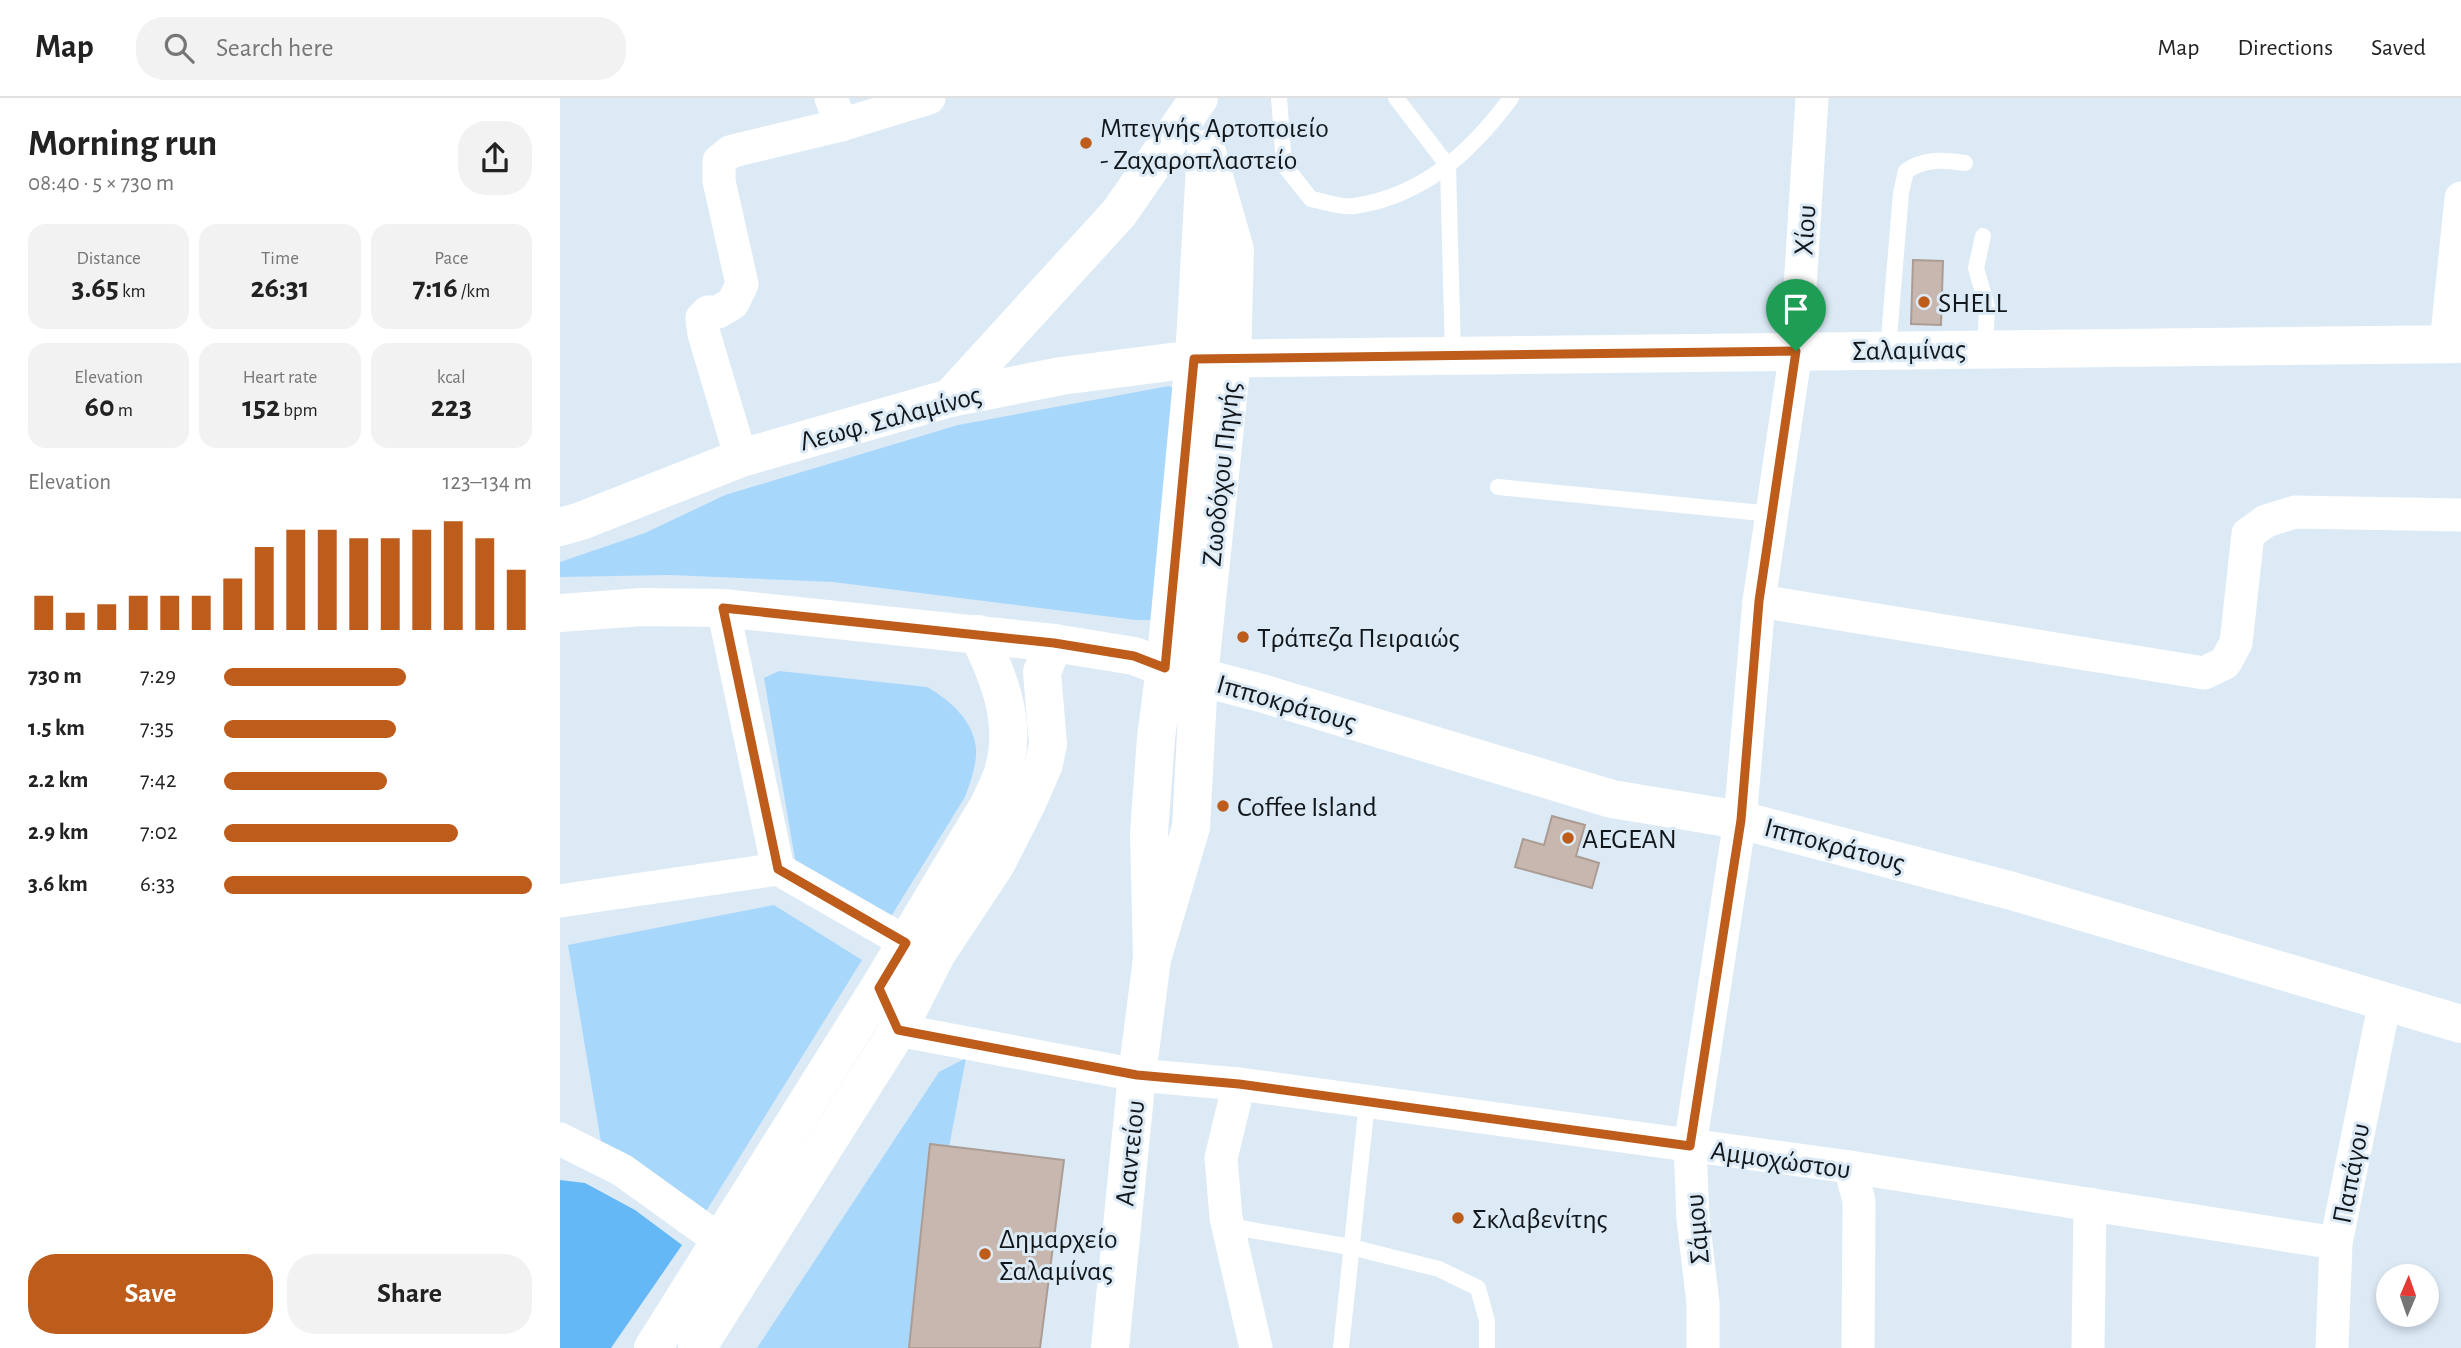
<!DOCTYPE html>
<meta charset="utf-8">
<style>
:root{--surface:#fff;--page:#f2f2f2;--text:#222;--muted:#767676;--line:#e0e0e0;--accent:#bd5c1b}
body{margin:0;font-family:"Alegreya Sans",sans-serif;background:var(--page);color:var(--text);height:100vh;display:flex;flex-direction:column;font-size:26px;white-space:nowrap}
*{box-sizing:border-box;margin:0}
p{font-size:23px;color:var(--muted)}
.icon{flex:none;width:38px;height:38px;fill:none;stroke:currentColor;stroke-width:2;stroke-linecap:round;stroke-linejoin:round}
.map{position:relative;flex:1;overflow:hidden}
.drawer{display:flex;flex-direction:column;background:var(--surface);width:560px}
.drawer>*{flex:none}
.needle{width:46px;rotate:2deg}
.tools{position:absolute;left:1816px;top:1166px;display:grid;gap:14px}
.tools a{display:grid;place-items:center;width:63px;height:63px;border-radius:50%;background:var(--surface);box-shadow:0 4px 10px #0003;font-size:35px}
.pin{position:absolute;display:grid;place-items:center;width:60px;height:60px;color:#fff;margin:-72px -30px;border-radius:50% 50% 50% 0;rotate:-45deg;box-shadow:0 0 7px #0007}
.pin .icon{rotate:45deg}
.round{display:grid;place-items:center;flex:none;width:74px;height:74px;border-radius:28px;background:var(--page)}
.head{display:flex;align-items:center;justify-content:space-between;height:119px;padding:0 28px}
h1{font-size:38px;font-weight:700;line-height:52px}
.stats{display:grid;grid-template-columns:repeat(3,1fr);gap:10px;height:119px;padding:7px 28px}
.stats div{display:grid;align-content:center;border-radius:18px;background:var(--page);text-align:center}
.stats b{font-size:30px;font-weight:700}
.stats small{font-size:19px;font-weight:400}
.stats p{font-size:19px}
.chart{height:196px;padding:14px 28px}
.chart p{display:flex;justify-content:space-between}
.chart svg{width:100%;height:126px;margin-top:7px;stroke:var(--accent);stroke-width:6}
.action{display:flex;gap:14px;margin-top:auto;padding:14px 28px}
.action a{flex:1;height:80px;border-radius:28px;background:var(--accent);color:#fff;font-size:28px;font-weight:700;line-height:80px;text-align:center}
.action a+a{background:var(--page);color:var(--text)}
ul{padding:0 28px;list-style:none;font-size:23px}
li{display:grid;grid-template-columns:112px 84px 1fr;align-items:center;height:52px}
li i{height:18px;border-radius:9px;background:var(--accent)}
header{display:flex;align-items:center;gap:42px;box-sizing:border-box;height:98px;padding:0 35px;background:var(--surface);border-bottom:2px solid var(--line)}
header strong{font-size:33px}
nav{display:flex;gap:38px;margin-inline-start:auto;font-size:24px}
.search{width:490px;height:63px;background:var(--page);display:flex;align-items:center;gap:18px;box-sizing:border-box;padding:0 24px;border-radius:28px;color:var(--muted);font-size:26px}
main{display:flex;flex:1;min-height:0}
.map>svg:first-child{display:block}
.green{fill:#a8d7fc}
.forest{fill:#64b8f6}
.building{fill:#c7b7af;stroke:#ab9c94;stroke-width:2}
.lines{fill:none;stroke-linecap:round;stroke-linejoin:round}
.lane{stroke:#fff;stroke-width:16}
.street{stroke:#fff;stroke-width:33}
.secondary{stroke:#fff;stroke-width:38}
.route-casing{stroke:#fff;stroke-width:14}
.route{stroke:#bd5c1b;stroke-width:9}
.poi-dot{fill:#bd5c1b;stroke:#dceaf6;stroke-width:2.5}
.labels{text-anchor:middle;stroke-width:6;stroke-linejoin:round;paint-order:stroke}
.poi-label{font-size:28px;fill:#12171b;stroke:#dceaf6;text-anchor:start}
.street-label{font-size:28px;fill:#12171b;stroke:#dceaf6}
</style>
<header>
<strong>Map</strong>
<div class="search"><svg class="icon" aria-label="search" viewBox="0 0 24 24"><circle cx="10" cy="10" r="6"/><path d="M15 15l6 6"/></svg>Search here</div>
<nav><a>Map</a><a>Directions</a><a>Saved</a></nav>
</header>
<main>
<section class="drawer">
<div class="head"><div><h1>Morning run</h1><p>08:40 · 5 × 730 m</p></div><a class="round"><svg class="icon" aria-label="share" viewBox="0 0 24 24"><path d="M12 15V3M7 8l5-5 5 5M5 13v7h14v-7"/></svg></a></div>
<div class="stats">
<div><p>Distance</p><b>3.65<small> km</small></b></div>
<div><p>Time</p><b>26:31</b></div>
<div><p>Pace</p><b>7:16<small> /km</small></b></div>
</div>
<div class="stats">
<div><p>Elevation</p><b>60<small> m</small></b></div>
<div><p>Heart rate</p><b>152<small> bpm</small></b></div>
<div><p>kcal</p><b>223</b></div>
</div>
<div class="chart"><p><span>Elevation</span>123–134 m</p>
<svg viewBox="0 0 160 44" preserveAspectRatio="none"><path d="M5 44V32M15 44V38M25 44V35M35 44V32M45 44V32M55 44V32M65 44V26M75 44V15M85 44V9M95 44V9M105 44V12M115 44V12M125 44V9M135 44V6M145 44V12M155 44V23"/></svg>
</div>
<ul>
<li><b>730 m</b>7:29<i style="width:59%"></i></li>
<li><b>1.5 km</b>7:35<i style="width:56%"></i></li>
<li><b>2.2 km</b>7:42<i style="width:53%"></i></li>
<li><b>2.9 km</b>7:02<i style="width:76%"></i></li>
<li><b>3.6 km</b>6:33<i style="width:100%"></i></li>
</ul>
<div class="action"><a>Save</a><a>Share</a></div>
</section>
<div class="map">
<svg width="1901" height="1250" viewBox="0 0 1901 1250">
<rect width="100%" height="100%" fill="#dceaf6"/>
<!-- green -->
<g class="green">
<path d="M609,288l12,6 -24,228h-21l-303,-38 -163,-7 -110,2v-15l85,-29 80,-38 233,-70z"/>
<path d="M219,573l148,16c23,13 47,34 49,62 1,16 -6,34 -11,48l-75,121 -94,-53 -32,-187z"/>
<path d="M214,807l88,55 -157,253 -103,-65 -34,-203z"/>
<path d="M406,960l-25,131 -15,159h-169l182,-276z"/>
</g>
<!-- forest -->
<path class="forest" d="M0,1082l25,3 50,27 47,35 -71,103h-51z"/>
<!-- building -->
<g class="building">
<path d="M1353,162l30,1 -2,64 -30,-1z"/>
<path d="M992,718l33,9 -9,31 23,7 -7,25 -77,-21 8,-28 21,6z"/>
<path d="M370,1046l134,16 -24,188h-131z"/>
</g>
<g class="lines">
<!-- lane -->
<g class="lane">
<path d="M719,0l5,67 27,34c13,2 30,9 43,7 69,-10 117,-54 157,-108"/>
<path d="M836,0l52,68 5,190"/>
<path d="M1423,138l-7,32 11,39 -2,41"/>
<path d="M1328,252l13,-157 5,-22c19,-13 37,-11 59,-8"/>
<path d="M938,389l274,27"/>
<path d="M668,1128l123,21 88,22 39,19 9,33v27"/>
<path d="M781,1250l26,-246"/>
</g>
<!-- street -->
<g class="street">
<path d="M271,0l10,27"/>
<path d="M1886,246l15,-146"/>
<path d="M181,360l-37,-124 -2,-16 6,-6h10l15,-9 9,-19 -23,-103v-20l11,-9 11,-3 100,-24 88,-27"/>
<path d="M1199,503l445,72 21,-10 11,-20 12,-109 18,-13 29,-9 166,3"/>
<path d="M163,510l55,261 129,74"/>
<path d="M0,803l218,-32"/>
<path d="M328,910l10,22 239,45 102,9 611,83 486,76"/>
<path d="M679,986l-18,74 5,60 30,130"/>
<path d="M0,1041l62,31 118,85"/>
<path d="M1290,1069l9,34 -1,147"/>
<path d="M1143,1250v-45l-10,-84 -3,-73 50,-326 19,-219 37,-250 16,-253"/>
<path d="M1528,1250l2,-144"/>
<path d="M1772,1250l4,-105 49,-242"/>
</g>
<!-- secondary -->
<g class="secondary">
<path d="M390,300l169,-185 80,-115"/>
<path d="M0,429l21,-6 160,-63 209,-60 111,-22 133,-17 1267,-15"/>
<path d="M0,515l82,-6 81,1 331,35 80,13 31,12 96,25 351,106 128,21 272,71 449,133"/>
<path d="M93,1250l226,-360 111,-185c4,-10 10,-20 13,-31 15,-48 -4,-95 -25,-138"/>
<path d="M137,1250l201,-318 39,-77 59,-89 31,-61 17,-39 4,-20 -6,-72 12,-29"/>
<path d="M550,1250l27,-273 15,-116 -3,-126 7,-95 9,-70 29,-309 12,-210 29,101 -3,109 -33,318 -8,150 -39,132"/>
</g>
</g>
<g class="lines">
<!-- route casing -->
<g class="route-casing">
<path id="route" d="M1236,253l-37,250 -18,219 -51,326 -451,-62 -102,-9 -239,-45 -19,-42 27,-45 -128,-74 -55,-261 331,35 80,13 31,12 29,-309z"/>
</g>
<!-- route -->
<use href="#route" class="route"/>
</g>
<!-- markers -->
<g class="poi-dot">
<circle cx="526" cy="45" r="7"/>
<circle cx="1364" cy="204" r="7"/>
<circle cx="683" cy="539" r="7"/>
<circle cx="663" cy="708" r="7"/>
<circle cx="1008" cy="740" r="7"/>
<circle cx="898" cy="1120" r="7"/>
<circle cx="425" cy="1156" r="7"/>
</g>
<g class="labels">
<!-- poi labels -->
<g class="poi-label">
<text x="540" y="39">Μπεγνής Αρτοποιείο<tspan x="540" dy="32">- Ζαχαροπλαστείο</tspan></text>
<text x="1378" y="214">SHELL</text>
<text x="697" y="549">Τράπεζα Πειραιώς</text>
<text x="677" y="718">Coffee Island</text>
<text x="1022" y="750">AEGEAN</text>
<text x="912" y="1130">Σκλαβενίτης</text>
<text x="439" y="1150">Δημαρχείο<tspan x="439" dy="32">Σαλαμίνας</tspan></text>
</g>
<!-- street labels -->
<g class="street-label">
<text transform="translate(1244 132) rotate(-86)" y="10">Χίου</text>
<text transform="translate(1349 251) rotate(-1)" y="10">Σαλαμίνας</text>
<text transform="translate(330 319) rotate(-15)" y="10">Λεωφ. Σαλαμίνος</text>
<text transform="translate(660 376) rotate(-84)" y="10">Ζωοδόχου Πηγής</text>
<text transform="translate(727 604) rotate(16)" y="10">Ιπποκράτους</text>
<text transform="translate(1275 746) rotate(15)" y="10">Ιπποκράτους</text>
<text transform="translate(569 1055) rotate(-84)" y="10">Αιαντείου</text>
<text transform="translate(1221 1061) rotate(8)" y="10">Αμμοχώστου</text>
<text transform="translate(1790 1075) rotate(-79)" y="10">Παπάγου</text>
<text transform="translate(1136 1131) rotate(-95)" y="10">Σάμου</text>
</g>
</g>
</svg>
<div class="tools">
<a><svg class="needle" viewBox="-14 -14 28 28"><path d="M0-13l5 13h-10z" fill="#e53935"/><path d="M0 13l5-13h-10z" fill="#767676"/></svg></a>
</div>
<div class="pin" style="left:1236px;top:253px;background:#1e9e55"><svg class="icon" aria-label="arrive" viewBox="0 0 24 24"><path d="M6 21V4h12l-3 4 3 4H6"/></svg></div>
</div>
</main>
